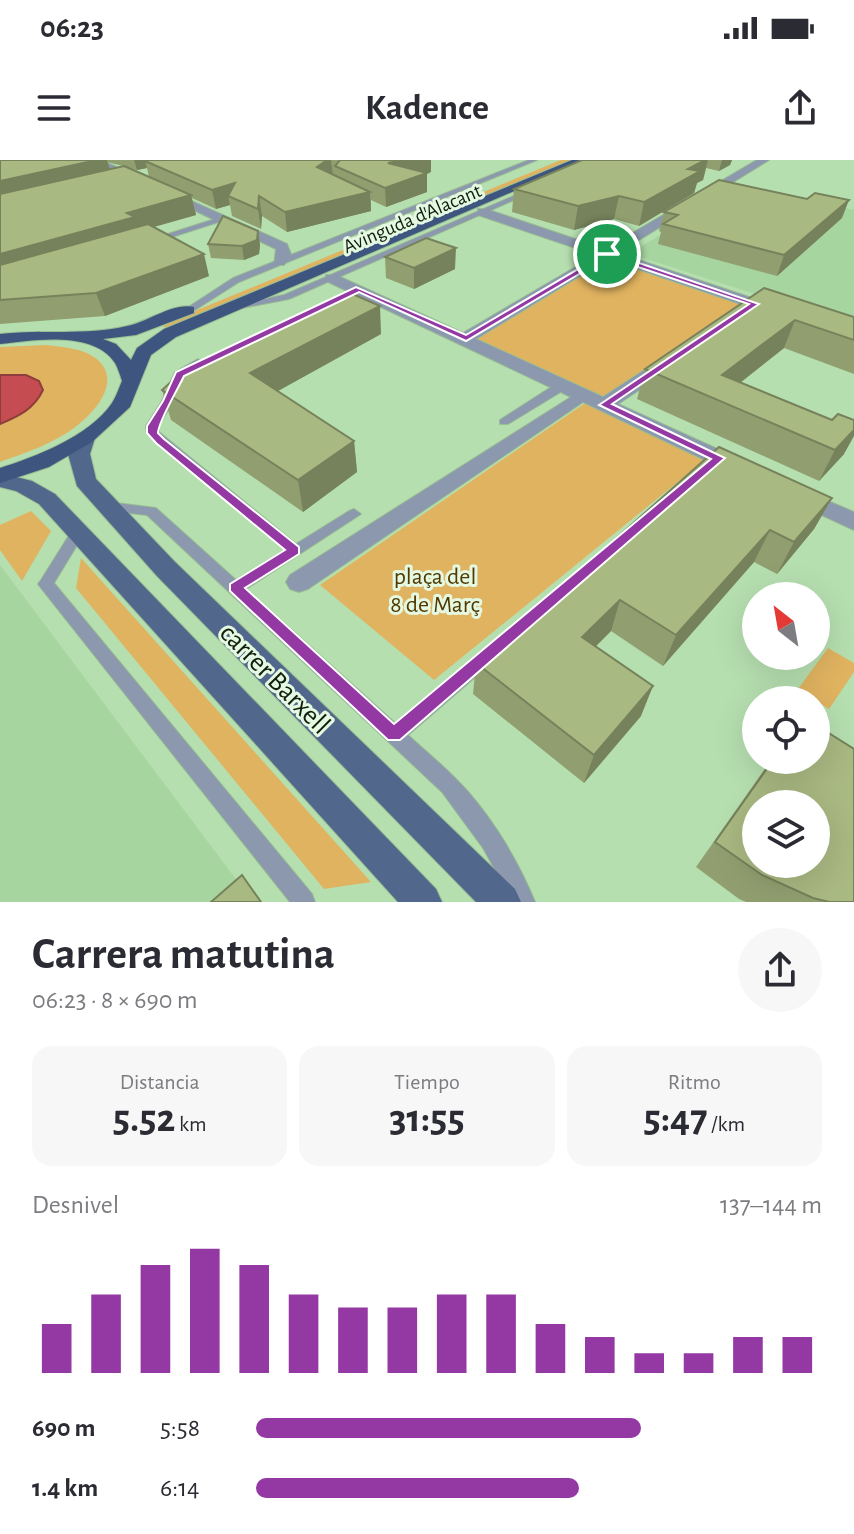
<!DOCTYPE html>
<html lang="es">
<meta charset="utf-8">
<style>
:root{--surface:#fff;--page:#f7f7f7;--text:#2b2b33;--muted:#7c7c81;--accent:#9439a3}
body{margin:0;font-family:"Alegreya Sans",sans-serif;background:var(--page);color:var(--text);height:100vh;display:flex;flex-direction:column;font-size:30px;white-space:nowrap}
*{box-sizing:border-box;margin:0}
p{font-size:26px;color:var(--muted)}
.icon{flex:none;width:44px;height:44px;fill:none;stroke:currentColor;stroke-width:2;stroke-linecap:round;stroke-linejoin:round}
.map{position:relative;height:742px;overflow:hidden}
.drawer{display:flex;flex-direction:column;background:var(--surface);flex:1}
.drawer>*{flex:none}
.needle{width:52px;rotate:329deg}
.tools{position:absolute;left:742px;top:422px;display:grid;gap:16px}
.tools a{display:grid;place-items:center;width:88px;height:88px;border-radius:50%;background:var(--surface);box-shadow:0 8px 32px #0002;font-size:40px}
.pin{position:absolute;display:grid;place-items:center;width:68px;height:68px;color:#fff;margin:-34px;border:4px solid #fff;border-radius:50%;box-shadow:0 2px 8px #0007}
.round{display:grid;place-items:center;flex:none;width:84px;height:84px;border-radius:42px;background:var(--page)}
.headline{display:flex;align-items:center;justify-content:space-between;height:136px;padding:0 32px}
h1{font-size:44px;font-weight:700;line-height:60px}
.stats{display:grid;grid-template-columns:repeat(3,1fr);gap:12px;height:136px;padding:8px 32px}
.stats div{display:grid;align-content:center;border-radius:20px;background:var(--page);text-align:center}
.stats b{font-size:40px;font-weight:700}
.stats small{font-size:22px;font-weight:400}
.stats p{font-size:22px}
.chart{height:224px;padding:16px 32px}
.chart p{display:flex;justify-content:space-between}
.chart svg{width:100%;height:144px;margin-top:8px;stroke:var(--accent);stroke-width:6}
ul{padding:0 32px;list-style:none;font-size:26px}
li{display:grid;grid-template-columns:128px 96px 1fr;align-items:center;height:60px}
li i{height:20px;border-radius:10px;background:var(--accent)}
.status{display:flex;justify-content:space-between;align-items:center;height:56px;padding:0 40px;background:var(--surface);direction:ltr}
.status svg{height:22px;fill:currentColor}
header{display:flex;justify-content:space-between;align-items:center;height:104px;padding:0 32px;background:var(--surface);font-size:36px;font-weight:700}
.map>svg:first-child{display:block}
.built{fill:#a7d5a0}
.green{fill:#e0b360}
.water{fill:#c54c50;stroke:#8e3e3c;stroke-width:2}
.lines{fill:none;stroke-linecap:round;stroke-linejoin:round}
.lane-casing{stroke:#98bc93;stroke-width:2}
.street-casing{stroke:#98bc93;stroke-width:2}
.primary-casing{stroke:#98bc93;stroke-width:2}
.highway-casing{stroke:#98bc93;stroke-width:2}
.lane{fill:#8b98ad;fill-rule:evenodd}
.street{fill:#8b98ad;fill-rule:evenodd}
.primary{fill:#51678c;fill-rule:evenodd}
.highway{fill:#3d557f;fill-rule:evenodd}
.wall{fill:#919f70;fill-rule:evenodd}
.shaded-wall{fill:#76825b}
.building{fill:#a9b982;stroke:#76825b;stroke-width:2;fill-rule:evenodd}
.route{fill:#9439a3;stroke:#fff;stroke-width:2;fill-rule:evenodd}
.labels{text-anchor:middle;stroke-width:6;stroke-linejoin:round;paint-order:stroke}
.far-street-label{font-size:20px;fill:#0f1e0d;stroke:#e5f9e2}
.park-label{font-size:24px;fill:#513901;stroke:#e5f9e2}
.near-street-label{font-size:28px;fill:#0f1e0d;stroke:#e5f9e2}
</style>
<div class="status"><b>06:23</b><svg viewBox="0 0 49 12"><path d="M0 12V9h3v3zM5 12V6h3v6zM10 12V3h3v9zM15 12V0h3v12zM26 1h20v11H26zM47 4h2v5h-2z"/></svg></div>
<header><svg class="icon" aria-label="menu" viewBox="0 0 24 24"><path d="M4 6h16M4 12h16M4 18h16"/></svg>Kadence<svg class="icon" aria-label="share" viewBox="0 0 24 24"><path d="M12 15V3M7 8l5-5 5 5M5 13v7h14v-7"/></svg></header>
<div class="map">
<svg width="854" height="742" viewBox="0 0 854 742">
<rect width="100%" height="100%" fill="#b6dfb0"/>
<!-- built -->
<g class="built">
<path d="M739,25l115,25v116l-217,-70 -1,-6z"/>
<path d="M0,405l253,337h-253z"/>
</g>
<!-- green -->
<g class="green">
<path d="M561,0h11l-404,169 -7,-4z"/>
<path d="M607,94l148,50 -150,100 106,51 -277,225 -114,-95 271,-186 -125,-61z"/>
<path d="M46,185c16,2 35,3 48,12 31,22 1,56 -20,71 -22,16 -49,25 -74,34v-38l24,-11 -16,-39 -8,1v-28z"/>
<path d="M31,351l20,20 -29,50 -22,-31v-25z"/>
<path d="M81,398l290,324 -47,7 -248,-301z"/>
<path d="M828,488l26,15v9l-25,37 -31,-20z"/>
</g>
<!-- water -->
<path class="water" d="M0,215h26l13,6 4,9c-9,19 -24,26 -43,34z"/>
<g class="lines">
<!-- lane casing -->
<g class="lane-casing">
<g id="lane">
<path d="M529,0h8l-298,122 -44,28 -8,-2 46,-30z"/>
<path d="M530,29l2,3 -243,107 -52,10 -5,-3 52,-11z"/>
<path d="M218,58l7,2 -72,23 -7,-2z"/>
<path d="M198,199l5,3 -19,14 -10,25 -16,25 1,6 137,112 53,-33 5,-2 7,5 -115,75 149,134 88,-73 6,-2 6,2 2,5 -2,5 -87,75c15,14 31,27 46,42 34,33 63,81 81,125h-22l-30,-54 -41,-56 -295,-277 -44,-5 -2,-3 7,-5 48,6 80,72 49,-30 -138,-117 -1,-7 16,-25 13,-29z"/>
<path d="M559,222l5,3v5l-56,34h-8v-4z"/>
<path d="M78,367l7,5 -31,51 258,311 3,8h-25l-249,-314 -3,-4 3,-4 32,-51z"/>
</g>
</g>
<!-- street casing -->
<g class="street-casing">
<g id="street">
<path d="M88,0h13l186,84 4,10 -7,11h-10l2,-16z"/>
<path d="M757,0h12l-151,93 164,55v6h-12l-162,-55 -132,80 127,58 60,-39h12l3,4 -3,4 -57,38 128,58 3,5 -3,5h-16l-147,-70 -275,187 -9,3 -9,-3 -4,-7 4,-7 281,-178 -245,-116v-6h10l127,58 133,-78 -118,-40v-6h8l119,40z"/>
<path d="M797,328l57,24v18l-65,-30 -3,-5 3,-5z"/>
</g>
</g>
<!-- primary casing -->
<g class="primary-casing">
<g id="primary">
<path d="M85,272l10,6 -5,16 6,25 79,83 340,327 6,13h-45l-319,-326 -80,-90 -9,-32 10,-20z"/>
<path d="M0,313l32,8 23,13 381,395 6,13h-44l-359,-398 -23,-13 -16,-4z"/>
</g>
</g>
<!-- highway casing -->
<g class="highway-casing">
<path id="highway" d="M572,0h14l-410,177 -25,18 -21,52 -38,35 -43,25 -49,16v-15c35,-11 90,-32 112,-65 4,-6 7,-15 10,-22 -2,-6 -4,-13 -7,-18 -21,-33 -83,-23 -115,-19v-10c42,-5 86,2 127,-8 21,-4 46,-24 67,-19v6l-58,22 -33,4 13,5 15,16 6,-12 27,-19z"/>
</g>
<!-- lane -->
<use href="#lane" class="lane"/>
<!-- street -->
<use href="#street" class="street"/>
<!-- primary -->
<use href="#primary" class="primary"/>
<!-- highway -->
<use href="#highway" class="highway"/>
</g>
<!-- wall -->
<g class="wall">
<path d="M0,0h431v12l-5,1 1,19 -41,15 -15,-7v11l-84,21 -25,-16 -1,13 -29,-13 -2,-11 -14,4 -24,-11 4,17 -42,12 55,49 -104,40 -105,8zM107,2l16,4 -13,3zM130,8l7,2 10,-2 2,9z"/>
<path d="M582,0h150l-2,5 -11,6 -13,-3 -3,12 -6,3 -3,10 -55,33 -25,-7 -40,11 -62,-18 2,-23z"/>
<path d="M664,52l178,6 -65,58 -119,-32 3,-12 -2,-1z"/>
<path d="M258,71l2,14 -1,9 -15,6 -33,-2 -3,-14z"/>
<path d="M385,97l70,12 -41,20 -28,-11z"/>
<path d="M764,128l90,29v57l-70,-26 -44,35 104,71 -25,27 -182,-82 8,-30z"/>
<path d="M381,174l-103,57 76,50 3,31 -54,40 -132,-92 -9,-30z"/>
<path d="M832,338l-18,31 -37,45 -23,-12 -91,104 -52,-35 -15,15 45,70 -57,67 -111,-89 3,-31z"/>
<path d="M771,600h45l38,142h-108l-7,-3 -43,-32z"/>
</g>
<!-- shaded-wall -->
<g class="shaded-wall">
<path d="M97,0h10l5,16 -112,26v-21z"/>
<path d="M134,0h43l-32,1 2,7 -10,2z"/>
<path d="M327,0h4l2,15 -16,-8z"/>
<path d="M402,0h29v12l-42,9 -1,-18z"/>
<path d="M705,0h3l-5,20 -6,3 -3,10 -55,33 5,-24 44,-33z"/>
<path d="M722,0h10l-2,5 -11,6z"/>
<path d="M427,13v19l-41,15 -1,-19z"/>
<path d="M235,23l-7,13 2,9 -14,4 -4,-19z"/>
<path d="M370,32l1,19 -84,21 -2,-20z"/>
<path d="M191,35l5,20 -57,16 -139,48v-25l127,-41z"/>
<path d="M259,36l3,20 -1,13 -3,-20z"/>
<path d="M619,36l-5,23 -40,11 4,-24z"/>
<path d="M849,40l-7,18 -65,58 7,-21z"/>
<path d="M258,71l2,14 -1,9 -15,6 -2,-14z"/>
<path d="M456,88l-1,21 -41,20v-21z"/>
<path d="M204,94l5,22 -104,40 -9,-23z"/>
<path d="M380,146l1,28 -125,69 -6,-30z"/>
<path d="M795,160l-11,28 -66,52 4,-25z"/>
<path d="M854,270v6l-10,18 -25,27 16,-31z"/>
<path d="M354,281l3,31 -54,40 -5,-32z"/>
<path d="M832,338l-18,31 -37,45 17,-32z"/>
<path d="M770,370l-16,32 -91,104 13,-31z"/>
<path d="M620,440l-9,31 -37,37 8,-31z"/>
<path d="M653,526l-12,30 -57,67 10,-28z"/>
</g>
<!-- building -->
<g class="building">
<path d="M0,0h97l-97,21z"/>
<path d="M148,0h179l-10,7 53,25 -85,20 -26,-16 -1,13 -30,-13 7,-13 -23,7 -67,-29z"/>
<path d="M340,0h62l-14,3 39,10 -42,15 -50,-22z"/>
<path d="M582,0h123l-17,9 12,2 -56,31 -25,-6 -41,10 -64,-17z"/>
<path d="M124,6l67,29 -64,18 8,4 -135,37v-60z"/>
<path d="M719,20l88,19 8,-6 34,7 -65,55 -121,-31 15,-9 -14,-3z"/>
<path d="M223,56l35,15 -1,9 -15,6 -34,-2z"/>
<path d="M148,64l56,30 -108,39 -96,7v-35z"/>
<path d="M426,78l30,10 -42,20 -29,-11z"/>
<path d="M764,128l90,29v23l-59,-20 -73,55 110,45 6,-6 16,6v10l-19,20 -190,-81z"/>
<path d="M348,132l32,14 -130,67 104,68 -56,39 -136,-90 25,-23z"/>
<path d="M719,287l113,51 -38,44 -24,-12 -94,105 -56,-35 -38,37 71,49 -59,69 -118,-92z"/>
<path d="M816,565l38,24v153h-25l-16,-4 -51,-23 -47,-33 58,-82h43zM756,644h60v60h-60z"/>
<path d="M242,715l19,27h-50z"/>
</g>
<!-- route -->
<path class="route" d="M607,92l152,52 -147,100 113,54 -325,282h-12l-158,-149v-7l55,-34 -129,-107 -9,-10v-7l16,-25 13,-29 180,-85 110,48zM608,97l141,47 -150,101 112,54 -317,265 -149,-136 54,-34v-7l-135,-108 -6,-6c0,-11 20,-44 26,-57l175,-84 107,49z"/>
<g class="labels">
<!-- far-street labels -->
<g class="far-street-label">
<text transform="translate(412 58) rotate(-23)" y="7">Avinguda d'Alacant</text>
</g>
<!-- park labels -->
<g class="park-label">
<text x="435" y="424">plaça del<tspan x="435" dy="28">8 de Març</tspan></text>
</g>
<!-- near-street labels -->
<g class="near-street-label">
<text transform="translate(276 518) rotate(45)" y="10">carrer Barxell</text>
</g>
</g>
</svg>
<div class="tools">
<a><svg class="needle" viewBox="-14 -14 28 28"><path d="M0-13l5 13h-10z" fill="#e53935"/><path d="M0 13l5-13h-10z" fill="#7c7c81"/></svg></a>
<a><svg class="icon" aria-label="locate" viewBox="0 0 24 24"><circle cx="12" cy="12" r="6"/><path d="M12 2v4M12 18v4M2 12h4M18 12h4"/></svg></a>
<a><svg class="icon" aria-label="layers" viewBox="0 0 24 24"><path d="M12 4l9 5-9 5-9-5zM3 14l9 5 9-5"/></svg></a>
</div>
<div class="pin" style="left:607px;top:94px;background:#1e9e55"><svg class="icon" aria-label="arrive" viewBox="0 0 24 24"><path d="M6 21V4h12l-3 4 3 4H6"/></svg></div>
</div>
<section class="drawer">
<div class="headline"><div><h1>Carrera matutina</h1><p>06:23 · 8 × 690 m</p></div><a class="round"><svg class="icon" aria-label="share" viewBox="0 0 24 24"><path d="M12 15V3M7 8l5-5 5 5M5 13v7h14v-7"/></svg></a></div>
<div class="stats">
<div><p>Distancia</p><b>5.52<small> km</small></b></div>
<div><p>Tiempo</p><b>31:55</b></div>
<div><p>Ritmo</p><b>5:47<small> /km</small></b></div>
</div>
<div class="chart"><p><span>Desnivel</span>137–144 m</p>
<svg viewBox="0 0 160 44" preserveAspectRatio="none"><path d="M5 44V29M15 44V20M25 44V11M35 44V6M45 44V11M55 44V20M65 44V24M75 44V24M85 44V20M95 44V20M105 44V29M115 44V33M125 44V38M135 44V38M145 44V33M155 44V33"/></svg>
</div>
<ul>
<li><b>690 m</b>5:58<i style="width:68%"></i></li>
<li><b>1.4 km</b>6:14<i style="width:57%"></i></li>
</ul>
</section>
